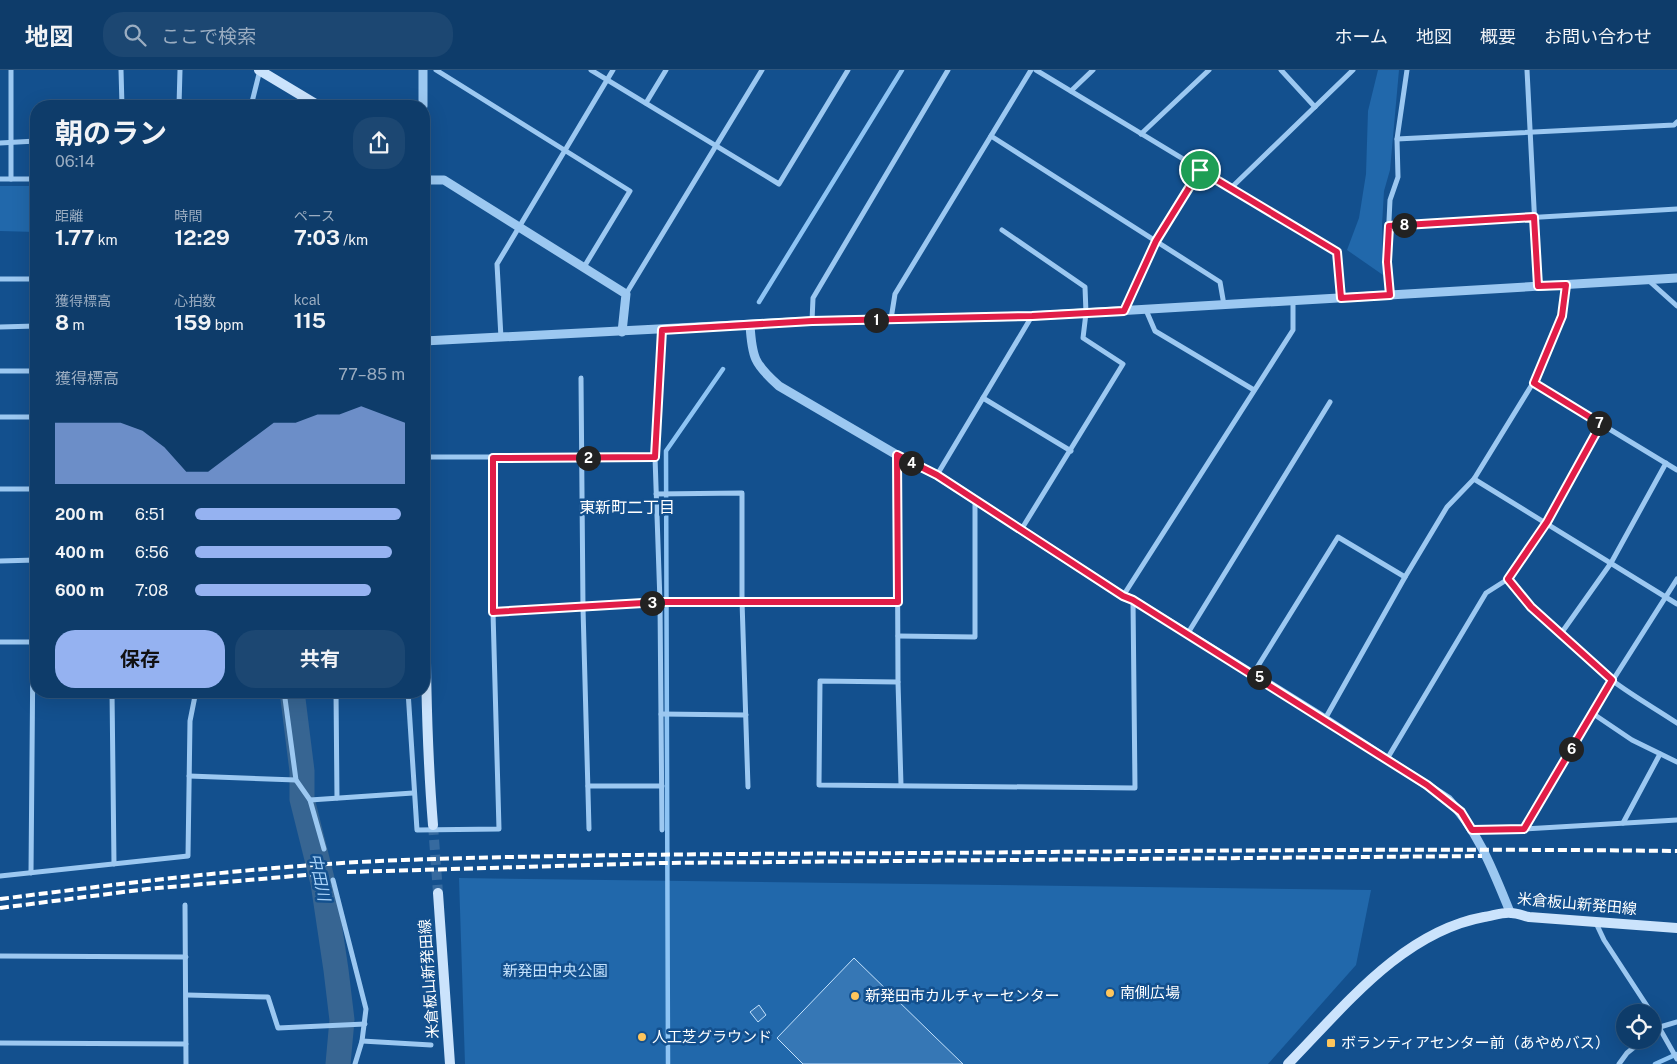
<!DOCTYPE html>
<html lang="ja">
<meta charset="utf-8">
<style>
:root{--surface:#0e3c6a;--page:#1c4772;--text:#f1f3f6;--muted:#9badc1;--line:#2e567e;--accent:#95b2f1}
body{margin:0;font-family:"Public Sans","Noto Sans JP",sans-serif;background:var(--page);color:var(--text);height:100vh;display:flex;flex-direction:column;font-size:19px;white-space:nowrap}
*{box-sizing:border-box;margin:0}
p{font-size:16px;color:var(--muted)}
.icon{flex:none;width:28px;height:28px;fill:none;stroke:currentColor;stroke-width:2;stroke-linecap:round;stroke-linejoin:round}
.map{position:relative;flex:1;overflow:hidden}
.details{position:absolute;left:30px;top:30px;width:400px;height:598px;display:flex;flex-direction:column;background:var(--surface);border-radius:20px;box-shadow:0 5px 20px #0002,0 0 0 1px var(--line)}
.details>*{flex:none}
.controls{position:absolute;left:1616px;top:934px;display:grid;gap:10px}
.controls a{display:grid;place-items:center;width:45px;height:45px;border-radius:50%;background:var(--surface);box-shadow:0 5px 20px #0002,0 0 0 1px var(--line);font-size:25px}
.pin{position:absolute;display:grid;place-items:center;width:42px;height:42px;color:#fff;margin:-21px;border:2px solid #fff;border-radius:50%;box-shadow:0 1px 5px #0007}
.km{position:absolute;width:25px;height:25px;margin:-12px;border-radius:50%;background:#222;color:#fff;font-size:14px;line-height:25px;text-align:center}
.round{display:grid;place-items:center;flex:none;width:52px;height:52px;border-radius:20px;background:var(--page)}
.head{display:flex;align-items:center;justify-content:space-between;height:85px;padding:0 25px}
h1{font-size:28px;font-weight:700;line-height:38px}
.metrics{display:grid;grid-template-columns:repeat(3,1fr);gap:8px;height:85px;padding:5px 25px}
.metrics div{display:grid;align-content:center}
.metrics b{font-size:21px;font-weight:700}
.metrics small{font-size:14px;font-weight:400}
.metrics p{font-size:14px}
.chart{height:140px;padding:10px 25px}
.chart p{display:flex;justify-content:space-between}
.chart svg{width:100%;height:90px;margin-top:5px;fill:var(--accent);opacity:.7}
.button{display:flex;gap:10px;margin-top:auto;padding:10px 25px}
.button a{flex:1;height:58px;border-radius:20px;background:var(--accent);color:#111;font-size:20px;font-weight:700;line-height:58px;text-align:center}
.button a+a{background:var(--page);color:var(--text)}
ul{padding:0 25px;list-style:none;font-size:16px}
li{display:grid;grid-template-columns:80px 60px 1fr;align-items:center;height:38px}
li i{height:12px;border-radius:6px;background:var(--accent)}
header{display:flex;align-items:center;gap:30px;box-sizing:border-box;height:70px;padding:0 25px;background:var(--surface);border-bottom:1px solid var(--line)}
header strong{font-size:24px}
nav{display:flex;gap:28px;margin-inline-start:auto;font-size:18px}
.search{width:350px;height:45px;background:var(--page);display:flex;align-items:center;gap:12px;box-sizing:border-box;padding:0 18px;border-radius:20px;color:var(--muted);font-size:19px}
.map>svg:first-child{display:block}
.green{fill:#2168ab}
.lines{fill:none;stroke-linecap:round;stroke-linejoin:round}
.stream{stroke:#8ec4f4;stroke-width:4.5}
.river{stroke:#376592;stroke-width:25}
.building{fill:#3677b5;stroke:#c3e1fc}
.secondary-tunnel{stroke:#366a9f;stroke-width:10;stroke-dasharray:10 5;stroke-linecap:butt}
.minor{stroke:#9cc8f1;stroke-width:5}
.tertiary{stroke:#9cc8f1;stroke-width:9}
.secondary{stroke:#cbe3fc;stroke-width:10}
.rail{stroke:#fff;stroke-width:4;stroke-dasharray:9 4;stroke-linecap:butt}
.route-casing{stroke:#fff;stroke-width:10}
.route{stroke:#e11d48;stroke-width:6}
.poi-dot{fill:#ffc65c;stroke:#13508e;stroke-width:2}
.labels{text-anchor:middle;stroke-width:5;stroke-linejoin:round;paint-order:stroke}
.street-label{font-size:15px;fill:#fff;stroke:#13508e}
.park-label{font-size:15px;fill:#c3e1fc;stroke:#13508e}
.poi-label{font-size:15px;fill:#fff;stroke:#13508e;text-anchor:start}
.neighbourhood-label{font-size:16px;fill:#fff;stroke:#13508e}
.water-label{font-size:16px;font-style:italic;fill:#a8d2f8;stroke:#13508e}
</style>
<header>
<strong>地図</strong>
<div class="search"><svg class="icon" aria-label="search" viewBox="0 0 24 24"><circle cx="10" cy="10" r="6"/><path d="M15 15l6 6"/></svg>ここで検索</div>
<nav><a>ホーム</a><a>地図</a><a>概要</a><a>お問い合わせ</a></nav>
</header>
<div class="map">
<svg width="1677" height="994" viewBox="0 0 1677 994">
<rect width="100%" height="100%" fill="#13508e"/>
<!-- green -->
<g class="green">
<path d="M1378,0h21l-9,100 -6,21 -2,34 1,50 -36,-25 12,-32 7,-44 2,-63z"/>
<path d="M0,116h36v46l-36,-1z"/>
<path d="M459,808l912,12 -15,75 -88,99h-803z"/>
</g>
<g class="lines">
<!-- stream -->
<g class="stream">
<path d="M759,232l143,-232"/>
<path d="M668,994l-2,-613 57,-82"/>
<path d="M1655,994l22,-10"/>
</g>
<!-- river -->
<path class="river" d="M292,621l10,80v28l21,84 13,87 6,50 -4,44"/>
</g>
<!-- building -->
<g class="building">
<path d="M854,888l78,76 31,30h-160l-26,-26z"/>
<path d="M759,935l7,10 -8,7 -8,-10z"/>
</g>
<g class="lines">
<!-- secondary-tunnel -->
<path class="secondary-tunnel" d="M433,755l5,68"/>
<!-- minor -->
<g class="minor">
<path d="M11,0v109"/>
<path d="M121,0l1,36"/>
<path d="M436,0l194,121 -46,76"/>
<path d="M591,0l188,114 69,-114"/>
<path d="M1036,0l301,182 4,46"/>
<path d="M1281,0l34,37"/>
<path d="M1527,0l11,216"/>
<path d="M1071,21l22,-21"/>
<path d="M646,33l20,-33"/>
<path d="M179,36l1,-36"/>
<path d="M251,36l9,-36"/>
<path d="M1141,64l68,-64"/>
<path d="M991,66l229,146 4,23"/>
<path d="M1397,69l277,-14 3,-3"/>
<path d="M0,73l36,-2"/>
<path d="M0,109h36"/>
<path d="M1231,118l122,-118"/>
<path d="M1389,156l288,-17"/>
<path d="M1002,160l83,57 1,26 -3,25 40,26 -102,166"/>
<path d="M0,209h36"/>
<path d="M1648,210l29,26"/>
<path d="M626,224l136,-224"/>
<path d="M1390,225l-3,-33 3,-62 8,-23 -1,-38 10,-69"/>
<path d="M1124,240l32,-69 45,-72"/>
<path d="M1146,240l9,21 99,59"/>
<path d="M891,249l4,-25 136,-224"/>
<path d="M812,251l1,-23 135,-228"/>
<path d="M0,257l36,-1"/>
<path d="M501,268l-4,-74 116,-194"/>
<path d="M0,301h36"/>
<path d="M581,308l2,230 6,221"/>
<path d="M1533,313l68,41"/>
<path d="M983,328l88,53"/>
<path d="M0,347h36"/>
<path d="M897,385l1,227 3,103"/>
<path d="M424,387h231"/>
<path d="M1677,400l-76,-46 -54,98 -39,57c31,37 66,72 105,102 20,15 43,28 64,42"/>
<path d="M937,405l95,-159"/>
<path d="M1474,409l203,125"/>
<path d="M0,419h36"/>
<path d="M656,424l86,-1v108l6,186"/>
<path d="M0,491l36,-1"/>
<path d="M1123,526l170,-266v-29"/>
<path d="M493,542l167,-10h238"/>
<path d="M1188,563l142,-231"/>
<path d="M1560,565l51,-72 55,-100"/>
<path d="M898,566l77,1v-137"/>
<path d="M0,572h36"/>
<path d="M1253,604l85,-137 67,40"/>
<path d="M898,612l-78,-1 -1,104 316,3 -2,-188"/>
<path d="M112,621l2,173"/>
<path d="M284,621l12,89 14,20 14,49"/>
<path d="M336,621l1,107"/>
<path d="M408,621l9,139 82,-1 -6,-217v-154"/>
<path d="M1592,643l40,27 45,22"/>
<path d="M661,644l85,1"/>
<path d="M1325,649l80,-142 42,-70 27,-28 59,-96 29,-66 4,-32"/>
<path d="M1387,689l99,-166 22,-14"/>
<path d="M189,706l107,4"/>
<path d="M588,716h74"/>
<path d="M310,730l103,-7"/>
<path d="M1623,753l37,-69"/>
<path d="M1472,759h52l153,-9"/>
<path d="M1524,759l68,-116 85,-134"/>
<path d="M662,760l-2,-228 -5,-145 7,-127"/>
<path d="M31,803l2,-231"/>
<path d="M0,806l188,-20 2,-135 6,-30"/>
<path d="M333,810l33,129 -4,32 -7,23"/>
<path d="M185,835l1,159"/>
<path d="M1596,853l8,17 47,72"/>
<path d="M0,886l186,1"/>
<path d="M187,925l81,2 10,31 87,-4"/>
<path d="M1652,945l25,44"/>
<path d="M1652,963l8,-6 17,-5"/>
<path d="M362,971l69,4"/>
<path d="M0,973l186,1"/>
<path d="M1619,994l8,-11 16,-13"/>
</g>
<!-- tertiary -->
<g class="tertiary">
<path d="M423,36v-36"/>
<path d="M425,110h19l182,114 -4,38"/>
<path d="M750,255c2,32 4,39 29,61l118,69 40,20 186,121 10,4 192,119 123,80c30,31 46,74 62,113"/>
<path d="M424,271l388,-20 220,-5 645,-38"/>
</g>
<!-- secondary -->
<g class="secondary">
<path d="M259,0l60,36"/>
<path d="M424,90v42"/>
<path d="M424,312c4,148 -3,296 9,443"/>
<path d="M438,823l12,171"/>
<path d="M1288,994c56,-57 114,-132 196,-147 8,-1 19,-5 27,-4 6,0 13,3 18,4l148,11"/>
</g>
<!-- rail -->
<g class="rail">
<path d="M347,802l315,-9 820,-7"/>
<path d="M0,829c134,-17 268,-34 403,-39 174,-6 349,-6 523,-7 250,-2 501,-5 751,-2"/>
<path d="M0,838l147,-19 170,-15"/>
</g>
</g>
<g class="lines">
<!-- route casing -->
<g class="route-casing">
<path id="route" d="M1200,100l137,82 4,46 49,-3 -3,-33 2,-36 145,-9 4,69 28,-1 -4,31 -28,67 67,41 -54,98 -39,57 23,28 81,73 -88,149 -52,1 -11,-18 -34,-27 -294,-185 -10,-4 -186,-121 -40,-20 1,147h-238l-167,10v-154l162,-1 7,-127 150,-9 220,-5 92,-5 32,-70z"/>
</g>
<!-- route -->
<use href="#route" class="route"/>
</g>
<!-- markers -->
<g class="poi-dot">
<circle cx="1110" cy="923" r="5"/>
<circle cx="855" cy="926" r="5"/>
<circle cx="642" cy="967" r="5"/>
<rect x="1326" y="968" width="10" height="10" rx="2.5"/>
</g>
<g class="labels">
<!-- street labels -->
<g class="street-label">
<text transform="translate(1577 834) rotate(5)" y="5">米倉板山新発田線</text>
<text transform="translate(429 909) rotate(-94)" y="5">米倉板山新発田線</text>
</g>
<!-- park labels -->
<g class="park-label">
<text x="555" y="906">新発田中央公園</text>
</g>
<!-- poi labels -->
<g class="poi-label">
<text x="1120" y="928">南側広場</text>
<text x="865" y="931">新発田市カルチャーセンター</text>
<text x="652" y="972">人工芝グラウンド</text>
<text x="1341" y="978">ボランティアセンター前（あやめバス）</text>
</g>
<!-- neighbourhood labels -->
<g class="neighbourhood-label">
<text x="627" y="443">東新町二丁目</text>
</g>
<!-- water labels -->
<g class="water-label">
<text transform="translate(320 807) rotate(78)" y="6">中田川</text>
</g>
</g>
</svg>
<div class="controls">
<a><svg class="icon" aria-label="locate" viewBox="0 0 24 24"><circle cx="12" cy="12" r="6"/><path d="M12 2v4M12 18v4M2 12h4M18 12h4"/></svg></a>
</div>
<div class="pin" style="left:1200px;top:100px;background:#1e9e55"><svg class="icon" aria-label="arrive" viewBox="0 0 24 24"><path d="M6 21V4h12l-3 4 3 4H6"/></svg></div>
<b class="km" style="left:876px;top:250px">1</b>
<b class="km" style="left:588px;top:388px">2</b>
<b class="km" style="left:652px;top:533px">3</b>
<b class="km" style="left:911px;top:393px">4</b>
<b class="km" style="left:1259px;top:607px">5</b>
<b class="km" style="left:1571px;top:679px">6</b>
<b class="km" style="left:1599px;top:353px">7</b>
<b class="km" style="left:1404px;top:155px">8</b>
<section class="details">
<div class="head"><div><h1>朝のラン</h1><p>06:14</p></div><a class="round"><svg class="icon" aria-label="share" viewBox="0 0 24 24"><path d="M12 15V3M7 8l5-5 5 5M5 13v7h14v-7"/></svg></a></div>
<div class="metrics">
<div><p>距離</p><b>1.77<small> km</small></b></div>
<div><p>時間</p><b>12:29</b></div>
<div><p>ペース</p><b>7:03<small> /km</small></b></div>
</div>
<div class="metrics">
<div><p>獲得標高</p><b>8<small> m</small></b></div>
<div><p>心拍数</p><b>159<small> bpm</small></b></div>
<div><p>kcal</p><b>115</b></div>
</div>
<div class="chart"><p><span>獲得標高</span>77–85 m</p>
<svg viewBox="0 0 160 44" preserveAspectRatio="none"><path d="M0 44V14L10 14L20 14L30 14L40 18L50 26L60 38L70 38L80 30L90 22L100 14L110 14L120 10L130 10L140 6L150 10L160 14V44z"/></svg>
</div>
<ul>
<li><b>200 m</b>6:51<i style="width:98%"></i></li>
<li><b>400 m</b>6:56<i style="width:94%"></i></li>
<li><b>600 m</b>7:08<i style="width:84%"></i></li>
</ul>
<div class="button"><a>保存</a><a>共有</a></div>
</section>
</div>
